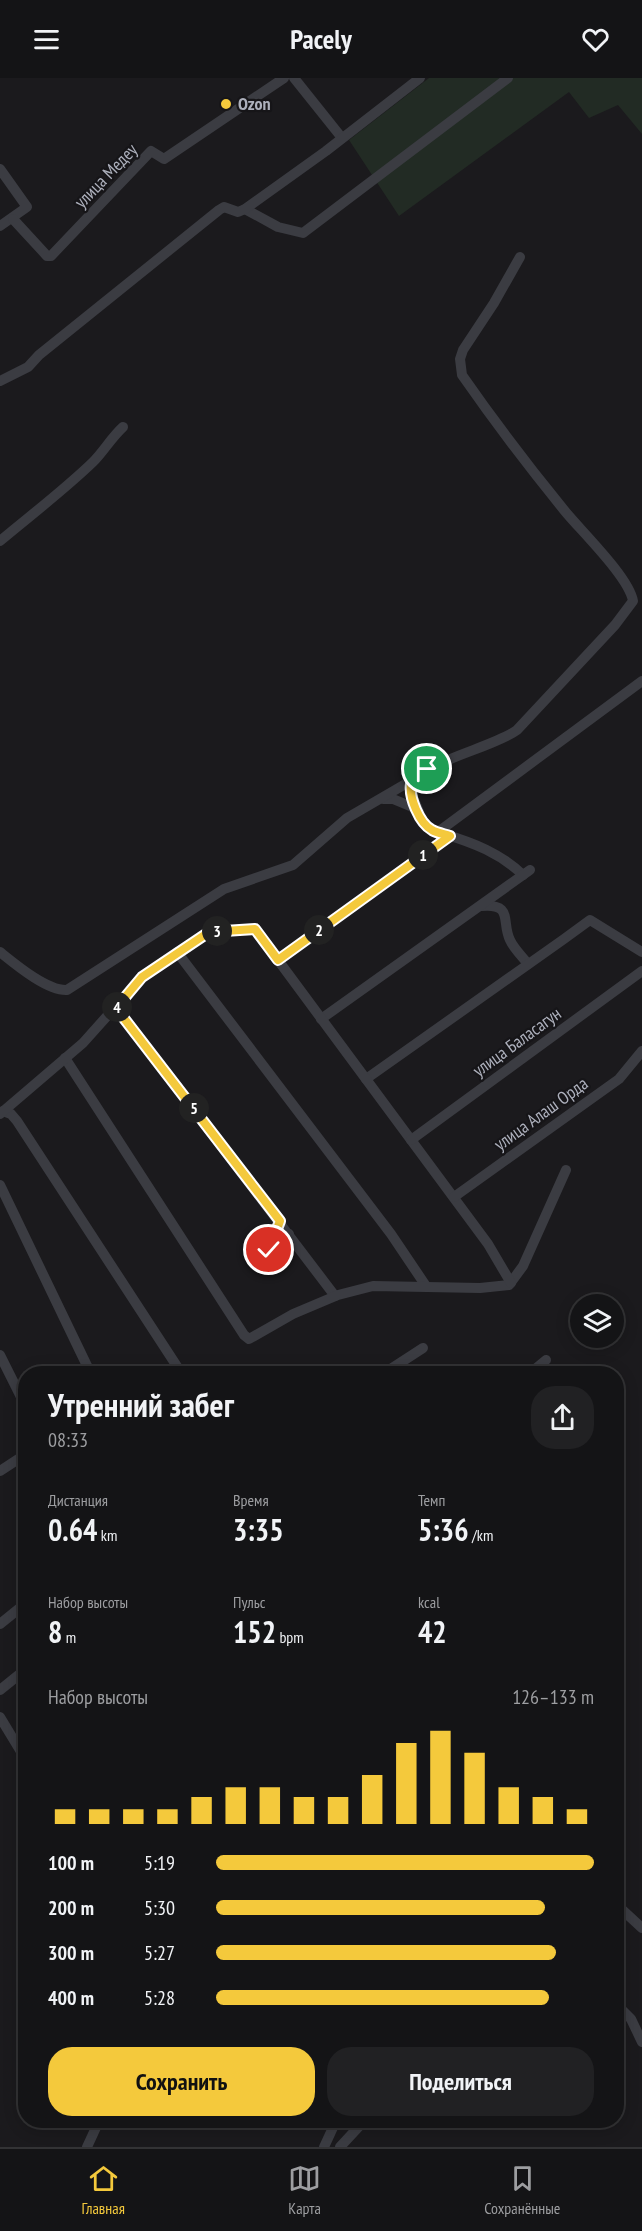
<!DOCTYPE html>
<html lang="ru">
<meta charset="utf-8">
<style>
:root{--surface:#141416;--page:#212123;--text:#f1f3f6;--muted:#9d9ea1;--line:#333335;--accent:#f4c93c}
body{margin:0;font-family:"PT Sans Narrow",sans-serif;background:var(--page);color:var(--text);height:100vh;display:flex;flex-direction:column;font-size:22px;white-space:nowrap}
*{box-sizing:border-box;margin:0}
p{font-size:20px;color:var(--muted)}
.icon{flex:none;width:33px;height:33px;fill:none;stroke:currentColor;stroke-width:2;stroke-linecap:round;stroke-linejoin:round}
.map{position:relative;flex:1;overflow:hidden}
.panel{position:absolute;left:18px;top:1288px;width:606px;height:762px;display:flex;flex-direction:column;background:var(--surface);border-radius:24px;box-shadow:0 3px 15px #0003,0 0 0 2px var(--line)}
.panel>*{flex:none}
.controls{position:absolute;left:570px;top:1216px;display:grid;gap:12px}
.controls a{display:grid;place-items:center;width:54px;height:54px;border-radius:50%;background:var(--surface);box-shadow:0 3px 15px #0003,0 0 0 2px var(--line);font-size:30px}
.pin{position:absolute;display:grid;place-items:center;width:51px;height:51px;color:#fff;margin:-26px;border:3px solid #fff;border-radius:50%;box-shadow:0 2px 6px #0007}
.km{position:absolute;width:30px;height:30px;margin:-15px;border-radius:50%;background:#222;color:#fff;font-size:16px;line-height:30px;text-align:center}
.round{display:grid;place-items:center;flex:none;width:63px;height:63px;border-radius:24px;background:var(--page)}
.summary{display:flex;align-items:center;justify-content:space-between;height:102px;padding:0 30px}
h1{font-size:33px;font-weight:800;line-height:45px}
.stats{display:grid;grid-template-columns:repeat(3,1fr);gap:9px;height:102px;padding:6px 30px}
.stats div{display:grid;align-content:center}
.stats b{font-size:30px;font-weight:800}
.stats small{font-size:16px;font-weight:400}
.stats p{font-size:16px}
.chart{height:168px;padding:12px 30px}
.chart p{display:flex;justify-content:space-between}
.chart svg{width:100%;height:108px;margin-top:6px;stroke:var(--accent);stroke-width:6}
.primary-button{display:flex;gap:12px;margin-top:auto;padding:12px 30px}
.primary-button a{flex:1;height:69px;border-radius:24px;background:var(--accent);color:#111;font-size:24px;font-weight:800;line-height:69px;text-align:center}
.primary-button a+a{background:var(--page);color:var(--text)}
ul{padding:0 30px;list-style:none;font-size:20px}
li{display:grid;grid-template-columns:96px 72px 1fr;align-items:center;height:45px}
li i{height:15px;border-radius:8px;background:var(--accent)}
header{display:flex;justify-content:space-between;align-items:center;height:78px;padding:0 30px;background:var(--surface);font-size:27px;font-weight:800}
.tab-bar{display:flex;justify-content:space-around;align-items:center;height:84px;border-top:2px solid var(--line);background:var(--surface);font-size:16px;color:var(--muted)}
.tab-bar a{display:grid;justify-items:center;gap:3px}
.tab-bar .active{color:var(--accent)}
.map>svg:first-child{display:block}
.green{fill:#222b24}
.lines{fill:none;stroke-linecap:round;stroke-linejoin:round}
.minor{stroke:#3b3c42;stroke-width:10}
.route-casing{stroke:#fff;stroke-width:12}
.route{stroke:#f4c93c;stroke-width:8}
.poi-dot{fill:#f4c93c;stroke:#161518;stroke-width:2}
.labels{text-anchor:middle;stroke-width:4.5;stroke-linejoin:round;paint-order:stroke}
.poi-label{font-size:18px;font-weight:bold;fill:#adb0bc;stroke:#161518;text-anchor:start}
.street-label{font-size:18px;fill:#adb0bc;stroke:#161518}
</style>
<header><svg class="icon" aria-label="menu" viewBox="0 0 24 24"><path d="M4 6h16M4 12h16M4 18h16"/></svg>Pacely<svg class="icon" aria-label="heart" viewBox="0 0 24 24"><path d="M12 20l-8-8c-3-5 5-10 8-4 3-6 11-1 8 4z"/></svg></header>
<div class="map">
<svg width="642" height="2069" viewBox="0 0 642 2069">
<rect width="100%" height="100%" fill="#1b1a1d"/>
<!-- green -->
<path class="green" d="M429,0h213v56l-24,-29 -29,13 -20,-26 -170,124 -50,-76z"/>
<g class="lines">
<!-- minor -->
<g class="minor">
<path d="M294,0l48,60"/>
<path d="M0,91l27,38 -27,19"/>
<path d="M245,131l33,18 25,6 205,-155"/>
<path d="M13,141l34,37h4l100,-105 13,8 120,-81"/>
<path d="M520,179l-26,46 -31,47 -3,9 2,16c32,46 67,92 102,135 17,21 65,67 69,91l-18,24 -98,105c-25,19 -102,32 -107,60l13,32 13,10 6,-3 200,-148"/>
<path d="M0,303l28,-14 11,-12 180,-145 5,-3 14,5 7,-3 81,-58 94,-73"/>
<path d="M0,463c31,-26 64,-51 93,-79 11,-11 18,-24 30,-35"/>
<path d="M383,721h10l24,10"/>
<path d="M444,756c30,9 56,19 79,41"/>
<path d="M481,828c33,-3 20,16 29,34 4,9 12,16 18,24"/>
<path d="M0,874c15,12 47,39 67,38l157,-101 69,-24 54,-47 67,-39"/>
<path d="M177,874l214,282 35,52"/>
<path d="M278,882l172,-124"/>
<path d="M116,930l219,288"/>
<path d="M321,941l209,-149"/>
<path d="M65,980l179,277 5,4 44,-25 45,-19 35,-9 107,2 29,-3 14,-19 43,-96"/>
<path d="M366,1001l198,-140 26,-19 52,32"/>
<path d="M3,1033l8,3 6,7 165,253"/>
<path d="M0,1036l83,-71 59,-66 67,-45 46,-3 233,315 23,39"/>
<path d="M411,1062l231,-169"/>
<path d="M0,1107l91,189"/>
<path d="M454,1119l165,-118 23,-28"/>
<path d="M269,1172l11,-29"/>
<path d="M255,1182l34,-26"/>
<path d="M0,1277l26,52"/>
<path d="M383,1296l40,-26"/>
<path d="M529,1296l17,-14"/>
<path d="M0,1393l26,-17"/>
<path d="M0,1546l26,-21"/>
<path d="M0,1612l26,-21"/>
<path d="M0,1639l26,43"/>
<path d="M616,1826l26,24"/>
<path d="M616,1926l15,15 11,23"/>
<path d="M87,2069l12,-26"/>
<path d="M324,2069l12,-26"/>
<path d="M340,2069l24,-26"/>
</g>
</g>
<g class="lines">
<!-- route casing -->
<g class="route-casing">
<path id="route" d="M269,1172l11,-29 -164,-213 26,-31 67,-45 46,-3 23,31 172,-124c-6,-2 -13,-3 -18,-6 -13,-7 -23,-33 -21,-46l16,-15"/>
</g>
<!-- route -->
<use href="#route" class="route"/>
</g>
<!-- markers -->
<circle class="poi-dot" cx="226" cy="26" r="6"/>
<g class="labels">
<!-- poi labels -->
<g class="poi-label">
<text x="238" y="32">Ozon</text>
</g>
<!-- street labels -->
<g class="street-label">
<text transform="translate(106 98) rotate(-46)" y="6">улица Медеу</text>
<text transform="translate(517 964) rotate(-36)" y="6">улица Баласагун</text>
<text transform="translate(541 1036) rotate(-36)" y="6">улица Алаш Орда</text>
</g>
</g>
</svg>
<div class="controls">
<a><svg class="icon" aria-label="layers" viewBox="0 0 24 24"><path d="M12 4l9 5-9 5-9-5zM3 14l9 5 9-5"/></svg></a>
</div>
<div class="pin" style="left:427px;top:691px;background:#1e9e55"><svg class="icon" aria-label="arrive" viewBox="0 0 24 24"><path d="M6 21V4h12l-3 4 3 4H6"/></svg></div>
<div class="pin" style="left:269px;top:1172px;background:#d93025"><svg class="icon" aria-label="check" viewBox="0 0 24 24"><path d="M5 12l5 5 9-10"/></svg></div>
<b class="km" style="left:423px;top:777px">1</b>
<b class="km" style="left:319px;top:852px">2</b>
<b class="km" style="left:217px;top:853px">3</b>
<b class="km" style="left:117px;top:929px">4</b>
<b class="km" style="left:194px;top:1030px">5</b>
<section class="panel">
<div class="summary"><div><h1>Утренний забег</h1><p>08:33</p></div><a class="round"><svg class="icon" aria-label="share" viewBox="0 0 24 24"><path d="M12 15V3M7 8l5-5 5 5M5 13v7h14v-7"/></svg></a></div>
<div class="stats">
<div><p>Дистанция</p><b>0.64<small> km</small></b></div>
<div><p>Время</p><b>3:35</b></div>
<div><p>Темп</p><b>5:36<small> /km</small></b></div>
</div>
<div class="stats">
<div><p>Набор высоты</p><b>8<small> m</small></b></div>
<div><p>Пульс</p><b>152<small> bpm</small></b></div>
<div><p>kcal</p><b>42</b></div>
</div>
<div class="chart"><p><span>Набор высоты</span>126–133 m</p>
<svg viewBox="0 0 160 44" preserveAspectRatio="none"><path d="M5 44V38M15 44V38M25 44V38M35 44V38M45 44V33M55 44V29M65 44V29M75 44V33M85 44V33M95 44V24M105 44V11M115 44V6M125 44V15M135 44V29M145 44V33M155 44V38"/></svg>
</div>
<ul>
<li><b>100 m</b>5:19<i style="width:100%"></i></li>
<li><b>200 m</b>5:30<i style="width:87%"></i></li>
<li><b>300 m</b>5:27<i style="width:90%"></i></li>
<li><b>400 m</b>5:28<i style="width:88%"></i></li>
</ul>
<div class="primary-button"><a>Сохранить</a><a>Поделиться</a></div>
</section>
</div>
<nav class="tab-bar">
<a class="active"><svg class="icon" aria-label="home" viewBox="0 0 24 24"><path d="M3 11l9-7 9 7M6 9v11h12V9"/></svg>Главная</a>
<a><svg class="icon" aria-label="map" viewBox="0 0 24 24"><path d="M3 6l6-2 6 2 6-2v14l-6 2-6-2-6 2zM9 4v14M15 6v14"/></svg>Карта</a>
<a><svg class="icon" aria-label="saved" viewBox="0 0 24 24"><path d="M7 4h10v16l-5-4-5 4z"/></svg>Сохранённые</a>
</nav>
